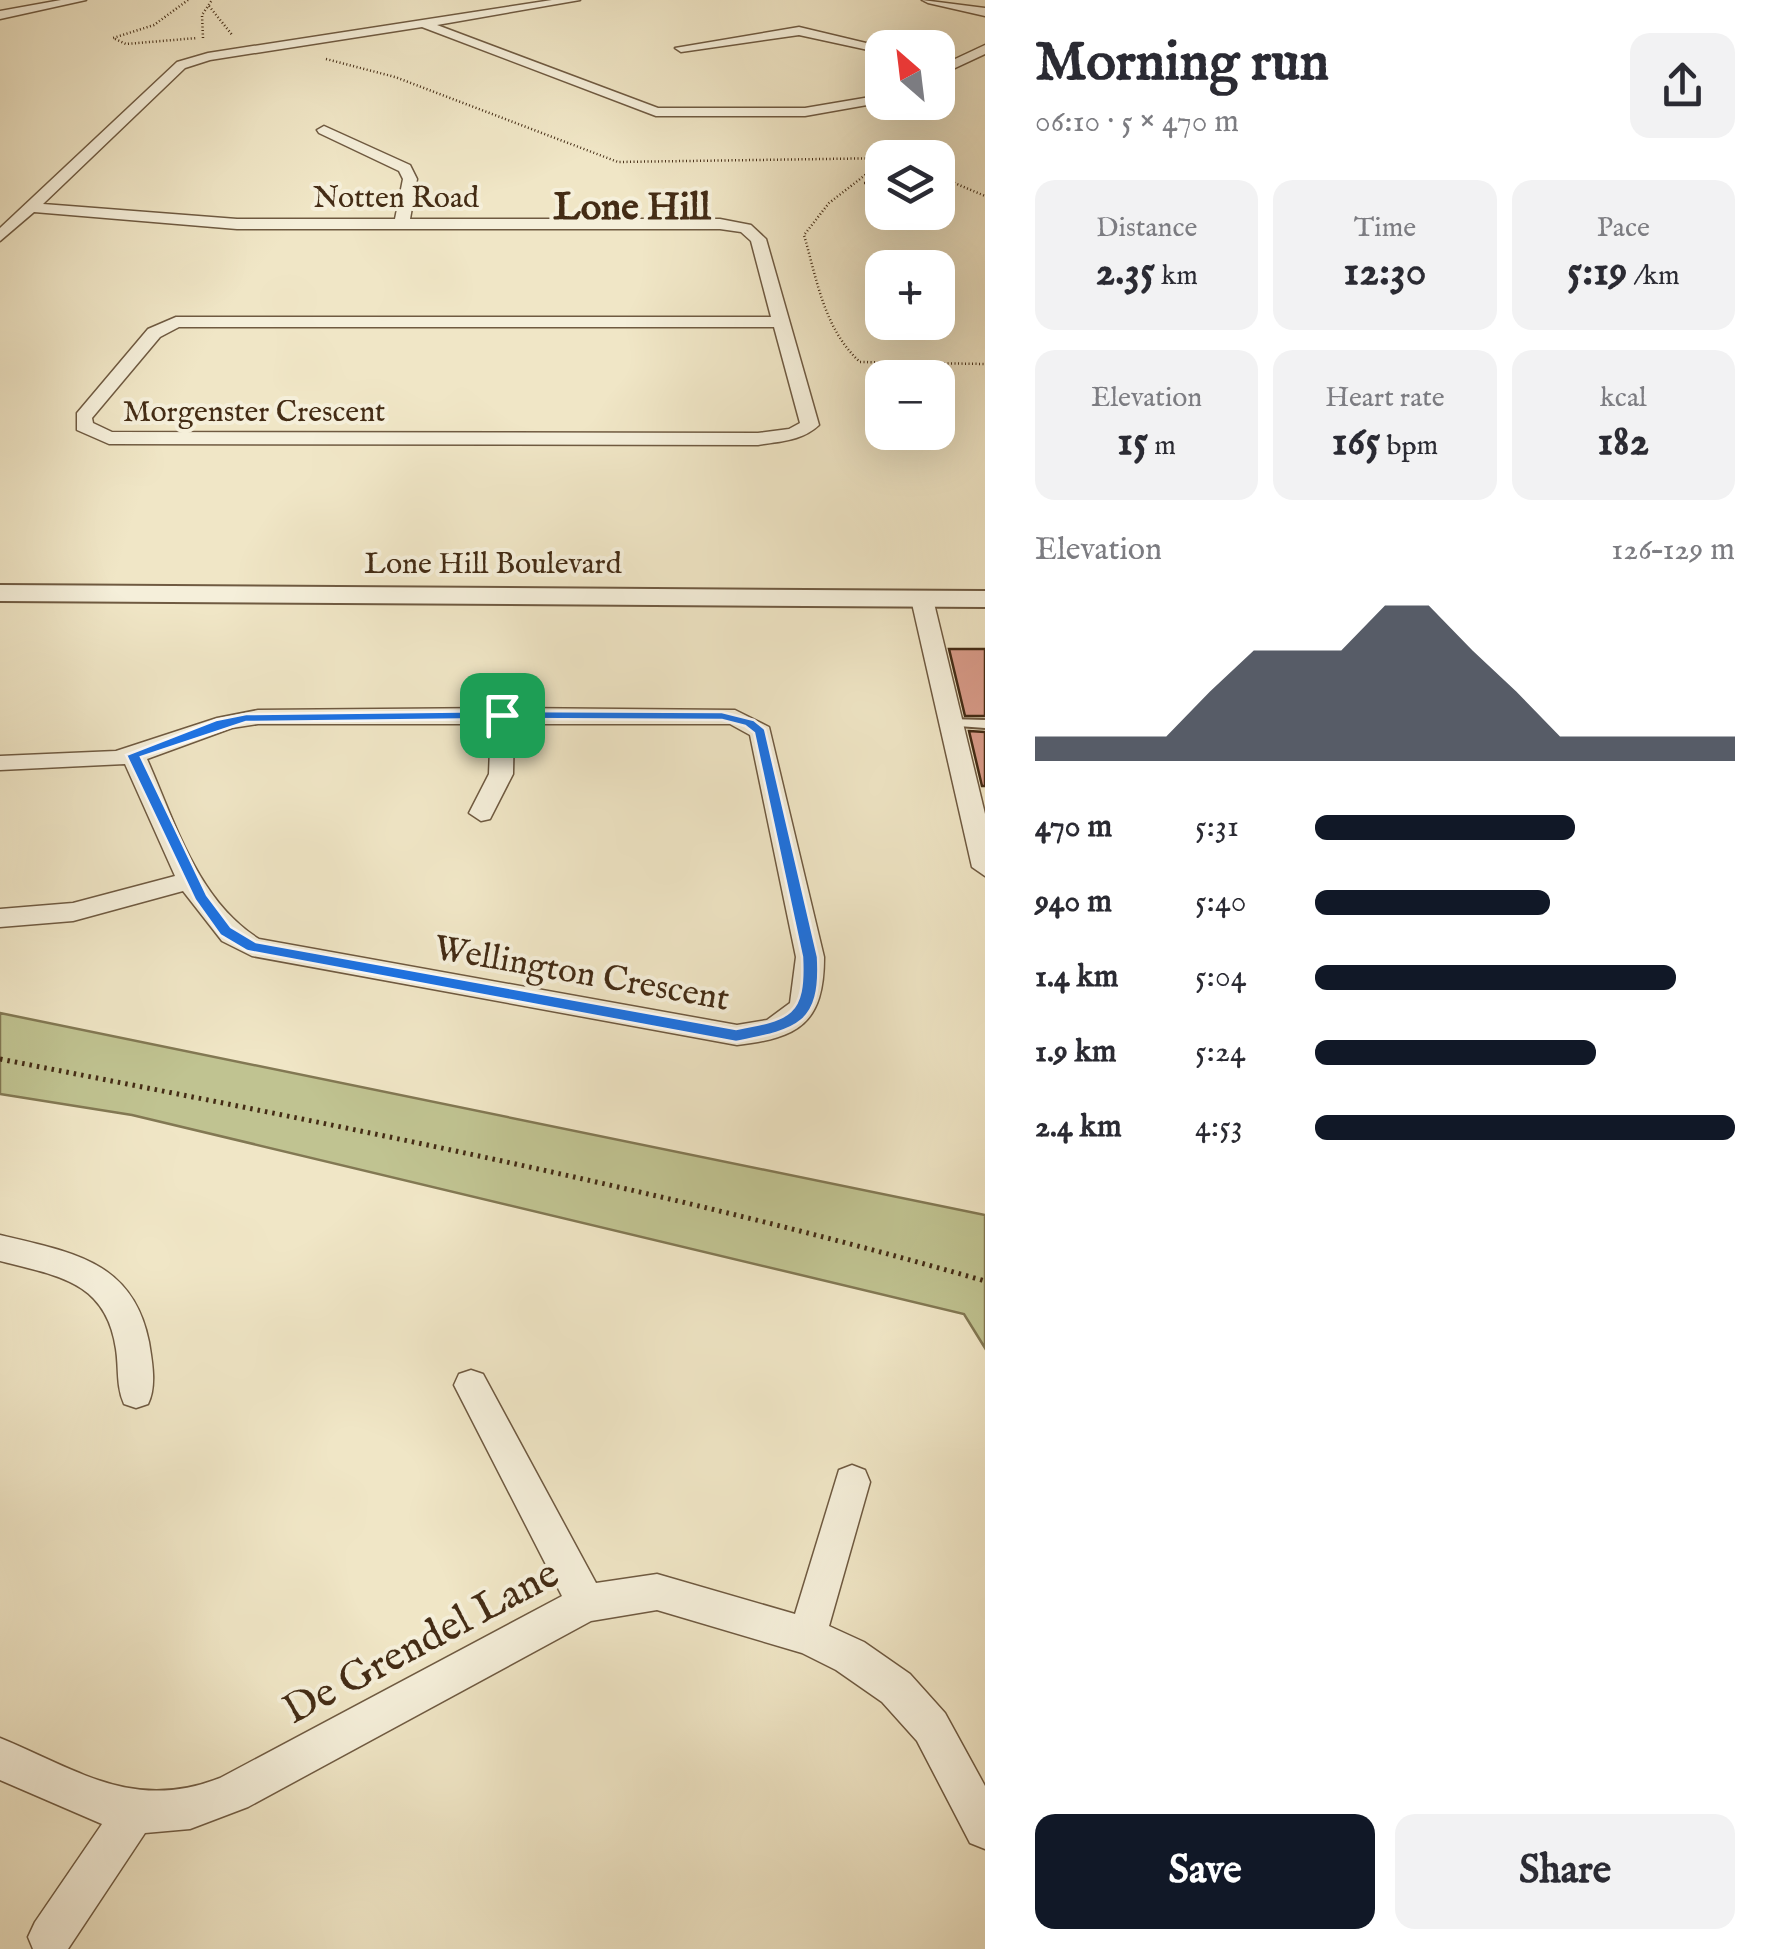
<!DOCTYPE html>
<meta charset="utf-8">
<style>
:root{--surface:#fff;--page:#f2f2f3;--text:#2b2b33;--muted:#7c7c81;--accent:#111827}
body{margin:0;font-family:"IM FELL English",serif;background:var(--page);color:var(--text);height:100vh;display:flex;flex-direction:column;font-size:38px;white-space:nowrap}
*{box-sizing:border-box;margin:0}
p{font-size:32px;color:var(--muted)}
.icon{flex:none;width:55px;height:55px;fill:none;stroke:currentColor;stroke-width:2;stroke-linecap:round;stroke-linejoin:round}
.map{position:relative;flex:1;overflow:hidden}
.sheet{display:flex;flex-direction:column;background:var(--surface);width:800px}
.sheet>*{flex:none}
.needle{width:65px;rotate:332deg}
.controls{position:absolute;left:865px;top:30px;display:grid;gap:20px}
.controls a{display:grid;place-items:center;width:90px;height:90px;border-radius:20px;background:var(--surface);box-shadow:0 10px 40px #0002;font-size:50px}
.pin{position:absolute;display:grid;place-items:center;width:85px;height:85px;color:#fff;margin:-42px;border-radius:20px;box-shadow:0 5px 15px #0006}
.round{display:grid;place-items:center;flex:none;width:105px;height:105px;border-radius:20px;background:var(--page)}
.overview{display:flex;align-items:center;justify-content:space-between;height:170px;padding:0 50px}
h1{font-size:55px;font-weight:700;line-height:75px}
.metrics{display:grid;grid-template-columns:repeat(3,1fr);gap:15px;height:170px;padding:10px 50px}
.metrics div{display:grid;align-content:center;border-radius:20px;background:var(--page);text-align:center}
.metrics b{font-size:42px;font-weight:700}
.metrics small{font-size:28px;font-weight:400}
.metrics p{font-size:28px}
.chart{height:280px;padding:20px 50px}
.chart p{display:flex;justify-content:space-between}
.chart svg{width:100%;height:180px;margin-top:10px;fill:var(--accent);opacity:.7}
.action{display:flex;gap:20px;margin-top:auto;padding:20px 50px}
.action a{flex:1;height:115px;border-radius:20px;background:var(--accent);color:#fff;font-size:40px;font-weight:700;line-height:115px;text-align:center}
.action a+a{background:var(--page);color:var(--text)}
ul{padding:0 50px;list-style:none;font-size:32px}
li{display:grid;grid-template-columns:160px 120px 1fr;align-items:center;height:75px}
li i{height:25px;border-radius:12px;background:var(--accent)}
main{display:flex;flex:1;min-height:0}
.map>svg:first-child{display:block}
.green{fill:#c0c391;stroke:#827853;stroke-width:2.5}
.building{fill:#d89b89;stroke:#442c15;stroke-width:2.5}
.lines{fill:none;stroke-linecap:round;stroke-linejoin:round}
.service-casing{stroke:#6f5a41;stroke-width:4}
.minor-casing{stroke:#6f5a41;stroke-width:3}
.tertiary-casing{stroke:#6f5a41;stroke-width:4}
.path-far1{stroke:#442c15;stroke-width:2.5;stroke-dasharray:1 2.5;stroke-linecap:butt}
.path{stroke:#442c15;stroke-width:5;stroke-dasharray:2.5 5;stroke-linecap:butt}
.service{fill:#f5efda;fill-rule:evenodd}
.minor{fill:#f5efda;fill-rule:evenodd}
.tertiary{fill:#f5efda;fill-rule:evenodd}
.route{fill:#1a73e8;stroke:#fff;stroke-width:2.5;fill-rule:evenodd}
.labels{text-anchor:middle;stroke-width:8;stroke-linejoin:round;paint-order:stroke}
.far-street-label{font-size:30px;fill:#442c15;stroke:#f5efda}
.street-label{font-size:35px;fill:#442c15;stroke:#f5efda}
.far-district-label{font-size:38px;font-weight:bold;fill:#442c15;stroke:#f5efda}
.near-street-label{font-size:42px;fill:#442c15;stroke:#f5efda}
</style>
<main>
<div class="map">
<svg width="985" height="1949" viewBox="0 0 985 1949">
<rect width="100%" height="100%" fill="#f0e6c6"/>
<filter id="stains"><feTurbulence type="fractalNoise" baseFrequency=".002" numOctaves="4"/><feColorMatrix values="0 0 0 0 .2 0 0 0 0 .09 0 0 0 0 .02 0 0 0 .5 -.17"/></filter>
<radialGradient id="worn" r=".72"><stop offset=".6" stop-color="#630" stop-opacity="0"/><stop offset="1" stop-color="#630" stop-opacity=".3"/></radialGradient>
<!-- green -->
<path class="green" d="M0,1013l985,202v133l-21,-34 -832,-199 -132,-21z"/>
<!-- building -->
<g class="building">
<path d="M949,649h36v67h-20z"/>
<path d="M969,731l16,1v54h-3z"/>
</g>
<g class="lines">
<!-- service casing -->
<g class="service-casing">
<path id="service" d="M949,719l36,1v8l-40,-3 -2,-2z"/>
</g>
<!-- minor casing -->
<g class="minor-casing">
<g id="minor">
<path d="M61,0h25l-86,19v-8z"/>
<path d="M552,0h28l-143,25 221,83h147l77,-13 2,7 -79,14h-149l-234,-89 -212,33 -25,8 -142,136 194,15h158l8,-40 -4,-8 -80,-38 -2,-3 7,-4 86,39 7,14 -7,40h310l31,6 15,14 53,186c-17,16 -38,16 -61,20l-649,-1 -32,-14v-17l71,-84 28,-12h595l-20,-76 -10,-9 -21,-3h-483l-203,-17 -34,29v-13l177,-166 31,-9zM179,327h595l26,96 -11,6 -31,4 -646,-1 -19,-9 -1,-5 68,-81z"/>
<path d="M922,0l63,8v8l-57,-13z"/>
<path d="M799,27l88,21h-5v5l-83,-18 -118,17 -6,-4z"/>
<path d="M985,45v9l-47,22v-9z"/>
<path d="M922,593l11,6 52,215v62l-13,-9 -61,-268z"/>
<path d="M503,708l232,2 34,17 55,230c0,66 -25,81 -87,88l-485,-89 -30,-15 -39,-50 -110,30 -73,6v-18l73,-6 102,-27 -50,-112 -125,6v-14l116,-5 101,-33 41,-8zM258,724h233l-2,50 -20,39 12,8 9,-2 23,-45 1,-50h216l20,11 46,222 -6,46 -23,17 -30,5 -478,-86c-62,-39 -84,-117 -112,-180l85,-31z"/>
<path d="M0,1235c70,17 133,25 149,107 3,19 8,44 -1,62l-12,4 -12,-4c-8,-18 -5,-36 -8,-55 -10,-68 -58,-73 -116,-88z"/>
<path d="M471,1370l12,4 113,209 61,-9 138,40 44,-144 13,-5 13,5 5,12 -41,144 35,16 46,32 35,39 40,73v63l-15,-6 -53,-102 -35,-39 -46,-32 -34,-17 -145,-43 -66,11 -343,186 -58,22 -45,4 -77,116h-35l-5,-12 7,-15 67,-98 -102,-44v-42c78,32 133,74 220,40l342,-182 -108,-211 5,-11z"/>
</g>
</g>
<!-- tertiary casing -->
<g class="tertiary-casing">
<path id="tertiary" d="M0,585l985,6v16l-985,-6z"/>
</g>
<!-- path-far1 -->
<g class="path-far1">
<path d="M188,0l-34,25 -41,13 13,6 71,-6"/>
<path d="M209,6l24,30"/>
<path d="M203,38l-1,-23 10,-15"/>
<path d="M326,59l69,18 223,85 275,-4"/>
<path d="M882,162l-53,41 -25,32c13,45 20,94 56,127l125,2"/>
<path d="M938,176l47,20"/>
<path d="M864,183l18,-1"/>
<path d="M938,183l16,3"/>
</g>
<!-- path -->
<path class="path" d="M0,1059c331,65 661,129 985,222"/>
<!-- service -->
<use href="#service" class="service"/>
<!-- minor -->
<use href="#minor" class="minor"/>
<!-- tertiary -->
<use href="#tertiary" class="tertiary"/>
</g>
<!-- route -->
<path class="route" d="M502,711l220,1 32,8 11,9 53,228c4,69 -22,73 -82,85l-489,-91 -27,-16 -25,-35 -69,-145 90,-35 30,-6zM502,719l220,1 23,6 9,7 48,224c3,59 -12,62 -66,72l-480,-87 -25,-15 -24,-32 -66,-138 105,-35z"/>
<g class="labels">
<!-- far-street labels -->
<g class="far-street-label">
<text x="396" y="207">Notten Road</text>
<text x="254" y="421">Morgenster Crescent</text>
<text x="493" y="573">Lone Hill Boulevard</text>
</g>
<!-- street labels -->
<g class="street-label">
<text transform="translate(582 972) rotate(10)" y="12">Wellington Crescent</text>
</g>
<!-- far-district labels -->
<g class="far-district-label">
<text x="632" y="219">Lone Hill</text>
</g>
<!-- near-street labels -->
<g class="near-street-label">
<text transform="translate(420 1640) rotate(-28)" y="15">De Grendel Lane</text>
</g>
</g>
<rect width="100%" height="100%" filter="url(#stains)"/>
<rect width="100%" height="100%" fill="url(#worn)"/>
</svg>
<div class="controls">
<a><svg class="needle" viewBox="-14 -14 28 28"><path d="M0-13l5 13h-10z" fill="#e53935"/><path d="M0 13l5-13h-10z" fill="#7c7c81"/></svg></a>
<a><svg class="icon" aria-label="layers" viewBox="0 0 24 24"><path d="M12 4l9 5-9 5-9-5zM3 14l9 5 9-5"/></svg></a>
<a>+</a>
<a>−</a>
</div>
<div class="pin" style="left:502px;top:715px;background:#1e9e55"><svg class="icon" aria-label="arrive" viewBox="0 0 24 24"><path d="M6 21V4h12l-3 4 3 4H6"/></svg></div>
</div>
<section class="sheet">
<div class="overview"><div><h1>Morning run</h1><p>06:10 · 5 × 470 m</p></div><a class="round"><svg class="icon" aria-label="share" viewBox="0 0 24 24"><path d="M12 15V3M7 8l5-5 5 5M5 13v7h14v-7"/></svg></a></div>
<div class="metrics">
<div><p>Distance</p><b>2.35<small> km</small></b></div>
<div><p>Time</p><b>12:30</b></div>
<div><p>Pace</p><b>5:19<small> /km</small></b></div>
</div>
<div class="metrics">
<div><p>Elevation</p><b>15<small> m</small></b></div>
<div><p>Heart rate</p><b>165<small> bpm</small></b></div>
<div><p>kcal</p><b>182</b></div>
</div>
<div class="chart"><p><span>Elevation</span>126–129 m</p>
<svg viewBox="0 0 160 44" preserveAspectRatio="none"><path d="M0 44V38L10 38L20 38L30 38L40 27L50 17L60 17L70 17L80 6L90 6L100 17L110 27L120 38L130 38L140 38L150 38L160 38V44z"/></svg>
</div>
<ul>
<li><b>470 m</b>5:31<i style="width:62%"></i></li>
<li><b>940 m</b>5:40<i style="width:56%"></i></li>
<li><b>1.4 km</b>5:04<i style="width:86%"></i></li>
<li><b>1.9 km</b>5:24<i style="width:67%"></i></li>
<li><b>2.4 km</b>4:53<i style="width:100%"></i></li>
</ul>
<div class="action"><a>Save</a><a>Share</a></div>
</section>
</main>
